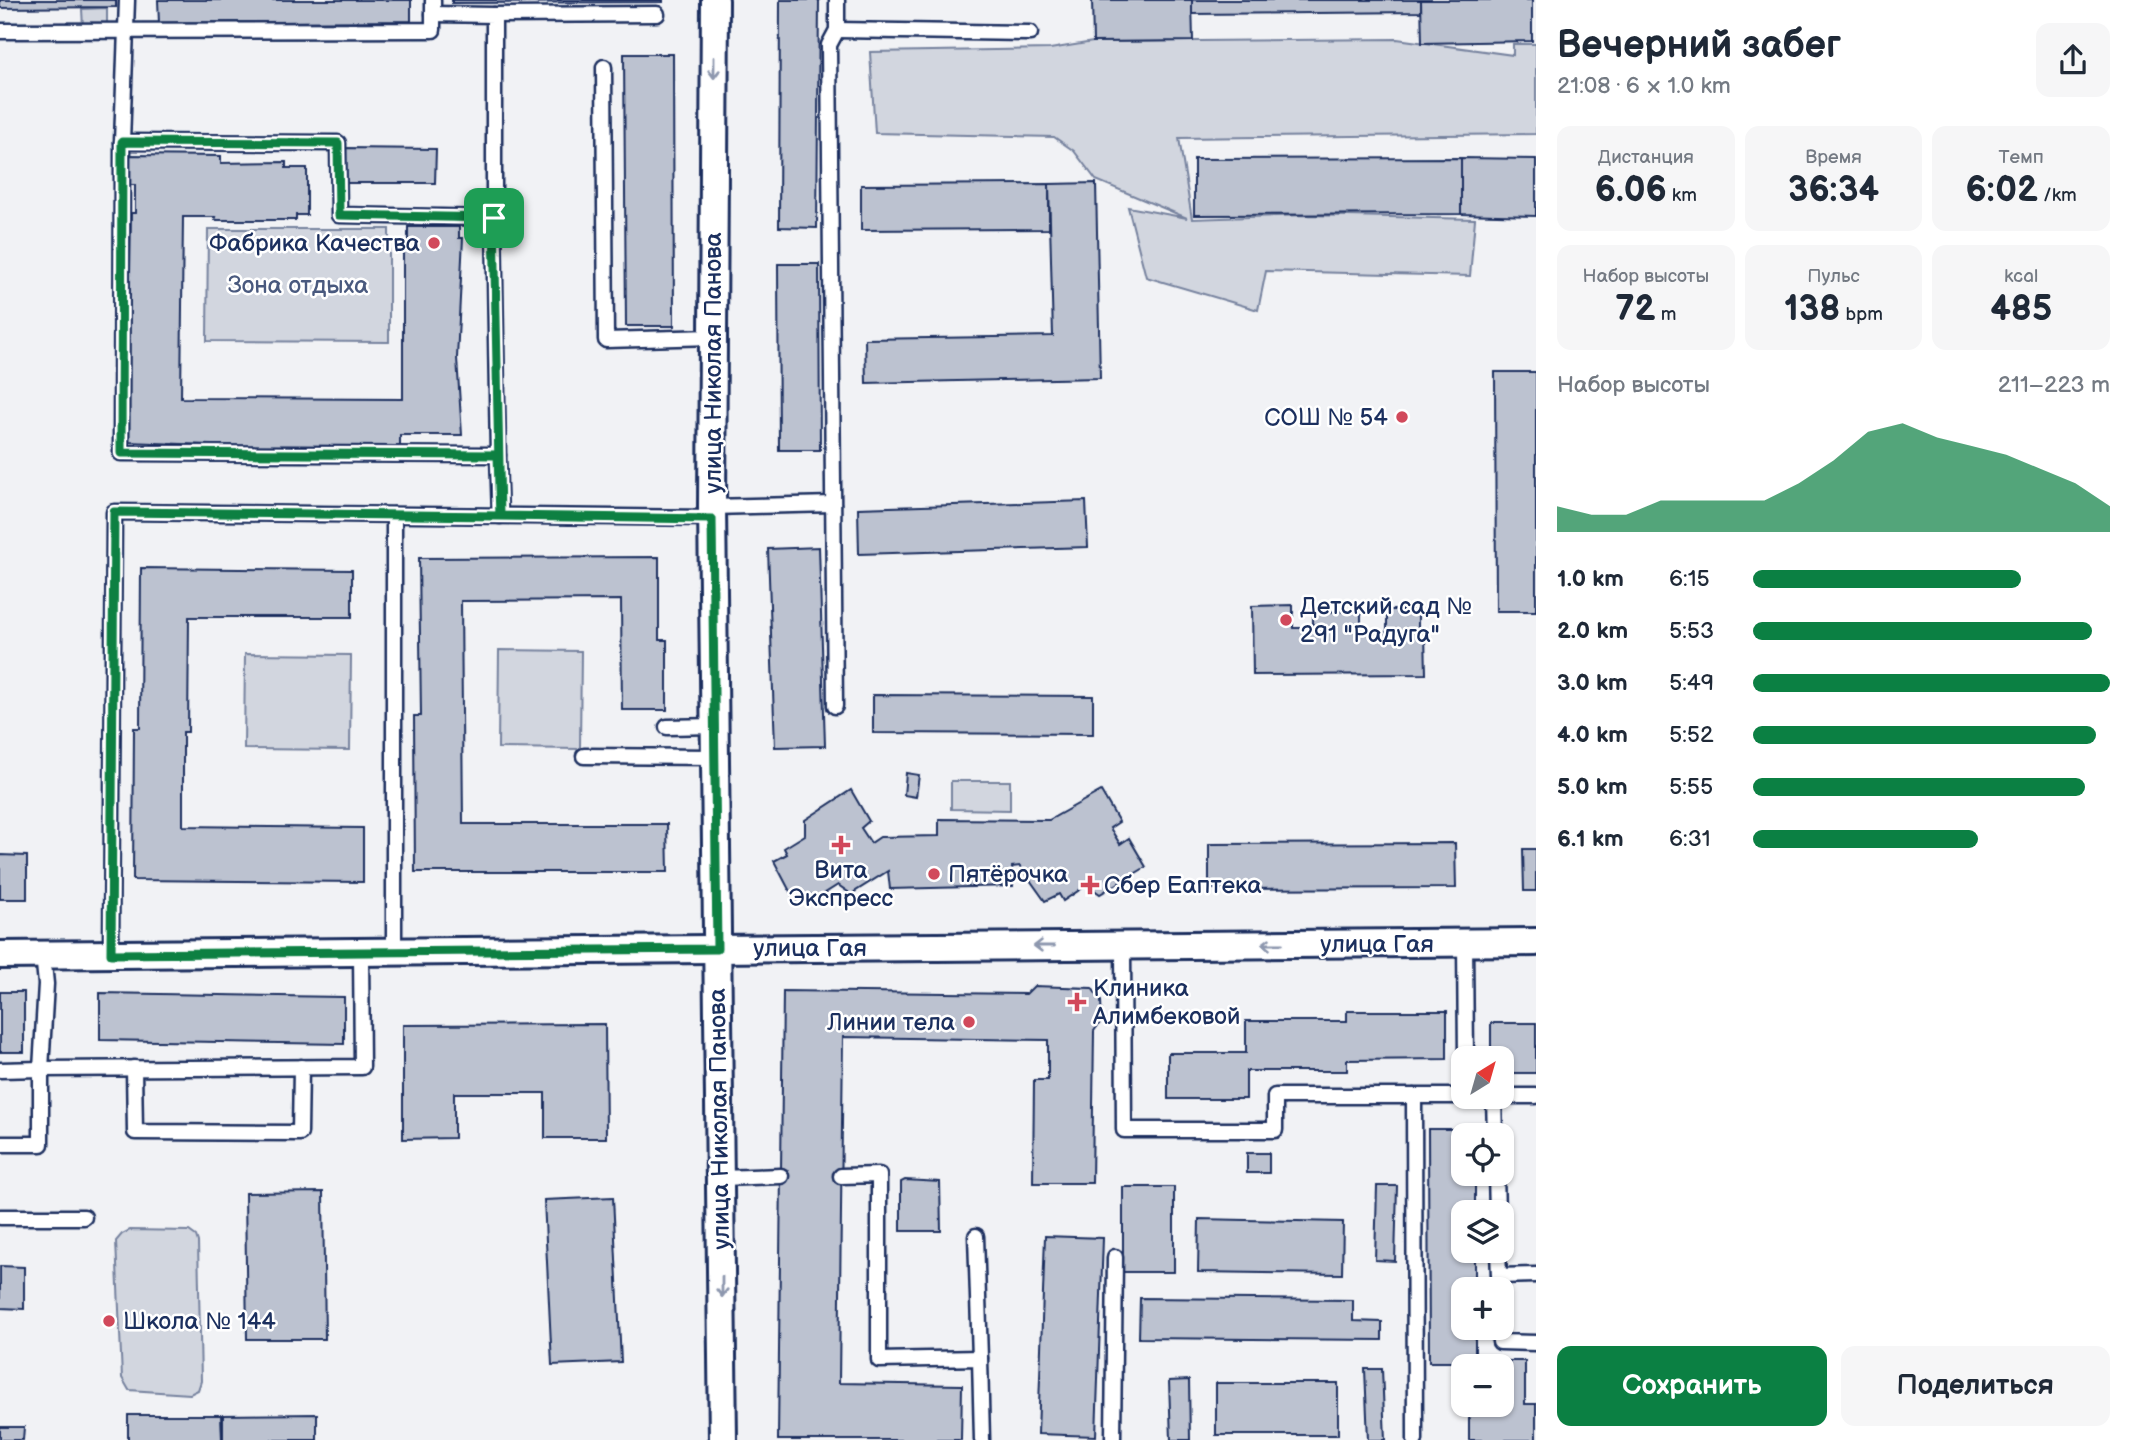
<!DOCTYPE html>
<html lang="ru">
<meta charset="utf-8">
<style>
:root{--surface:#fff;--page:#f6f6f7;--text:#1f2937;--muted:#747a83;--accent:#0b8043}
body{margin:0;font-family:"Balsamiq Sans",sans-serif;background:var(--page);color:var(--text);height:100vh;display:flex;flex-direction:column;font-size:26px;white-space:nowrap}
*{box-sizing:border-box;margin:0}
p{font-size:23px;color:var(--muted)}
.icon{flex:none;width:38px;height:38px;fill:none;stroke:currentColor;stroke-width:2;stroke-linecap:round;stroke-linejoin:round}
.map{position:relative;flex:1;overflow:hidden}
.side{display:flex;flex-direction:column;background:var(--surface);width:595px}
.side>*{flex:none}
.needle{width:46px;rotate:37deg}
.tools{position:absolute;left:1451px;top:1046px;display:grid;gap:14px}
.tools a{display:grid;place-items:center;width:63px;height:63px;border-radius:14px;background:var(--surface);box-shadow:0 2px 5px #0004;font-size:35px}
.pin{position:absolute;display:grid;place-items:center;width:60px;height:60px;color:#fff;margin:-30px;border-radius:14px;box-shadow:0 4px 10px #0006}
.round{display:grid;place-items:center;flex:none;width:74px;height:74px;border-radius:14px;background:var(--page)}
.overview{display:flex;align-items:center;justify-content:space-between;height:119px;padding:0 21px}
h1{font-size:38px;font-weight:700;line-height:52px}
.stats{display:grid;grid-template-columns:repeat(3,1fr);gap:10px;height:119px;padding:7px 21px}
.stats div{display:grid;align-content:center;border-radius:14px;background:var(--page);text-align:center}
.stats b{font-size:35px;font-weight:700}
.stats small{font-size:19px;font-weight:400}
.stats p{font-size:19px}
.chart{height:196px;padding:14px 21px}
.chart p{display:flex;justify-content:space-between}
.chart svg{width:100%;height:126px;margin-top:7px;fill:var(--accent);opacity:.7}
.primary-button{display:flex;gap:14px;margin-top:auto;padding:14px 21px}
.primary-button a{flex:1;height:80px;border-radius:14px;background:var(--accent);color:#fff;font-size:28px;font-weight:700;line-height:80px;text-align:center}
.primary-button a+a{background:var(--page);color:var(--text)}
ul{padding:0 21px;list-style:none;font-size:23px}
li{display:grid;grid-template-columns:112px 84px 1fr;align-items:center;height:52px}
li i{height:18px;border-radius:9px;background:var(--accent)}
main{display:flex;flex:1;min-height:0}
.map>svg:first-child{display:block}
.green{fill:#d2d6df;stroke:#76829e;stroke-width:2}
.building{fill:#bcc2d0;stroke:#1b2f5e;stroke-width:2}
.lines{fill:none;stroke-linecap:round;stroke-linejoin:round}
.lane-casing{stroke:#1b2f5e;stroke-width:19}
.street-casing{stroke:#1b2f5e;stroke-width:32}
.lane{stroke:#fff;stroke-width:14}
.street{stroke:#fff;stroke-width:26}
.oneway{stroke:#8d97ae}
.route-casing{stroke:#fff;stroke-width:14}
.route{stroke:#0b8043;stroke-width:9}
.poi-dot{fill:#d1495b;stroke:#fff;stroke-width:2.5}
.labels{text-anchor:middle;stroke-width:5;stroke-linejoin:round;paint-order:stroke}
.poi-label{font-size:24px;fill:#1b2f5e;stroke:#fff;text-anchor:start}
.park-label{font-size:24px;fill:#49597e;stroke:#fff}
.street-label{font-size:24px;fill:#1b2f5e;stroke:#fff}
</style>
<main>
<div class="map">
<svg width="1536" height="1440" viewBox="0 0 1536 1440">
<rect width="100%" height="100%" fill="#f1f2f5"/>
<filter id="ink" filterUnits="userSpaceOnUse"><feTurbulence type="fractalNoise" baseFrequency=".0143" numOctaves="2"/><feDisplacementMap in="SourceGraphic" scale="14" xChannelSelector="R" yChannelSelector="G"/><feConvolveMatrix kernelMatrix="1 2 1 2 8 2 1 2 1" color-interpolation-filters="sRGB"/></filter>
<g filter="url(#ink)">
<!-- green -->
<g class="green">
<path d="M107,8v18l-24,1 -1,-18z"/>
<path d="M1397,39l116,16v-11h23v90l-357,4 13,81 113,-4 170,4 -5,57 -204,-5 -8,39 -112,-33 -18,-70 59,11 -91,-38 -22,-29 -20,-14 -179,-4 -5,-81 180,-3 43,-7z"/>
<path d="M208,229h181v113l-182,-1z"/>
<path d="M499,650l82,1 -1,98 -82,-1z"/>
<path d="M245,654l106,1 -1,95 -106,-1z"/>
<path d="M951,781h59v29l-59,-1z"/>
<path d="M130,1230l59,1 7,5 2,6 3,139 -3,9 -8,4 -61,-4 -7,-12 -6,-137 6,-7z"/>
</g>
<!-- building -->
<g class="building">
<path d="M0,0h116v7l-116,1z"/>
<path d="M158,0h253v21l-252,2z"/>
<path d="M452,0h211v2l-211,1z"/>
<path d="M780,0h39l-2,228 -38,-1z"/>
<path d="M1092,0h100l1,41 -100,1z"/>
<path d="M1192,0h229v12l-229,2z"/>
<path d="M1421,0h111v41l-110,2z"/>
<path d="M624,54h49l1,272h-48z"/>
<path d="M343,148l93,1 -1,34h-92z"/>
<path d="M128,155l93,1v7l65,-1v6h21v47h-11v5h-81l1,-3h-33l-2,181 222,1v-158h5v-14h51v11h4l-6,120 5,77h-62v17l-273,-10 4,-229h4v-28h-7z"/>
<path d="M1461,158v56l-267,1v-56z"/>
<path d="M1461,158l75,1v57l-75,-2z"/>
<path d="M1096,183l4,195 -234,5 -1,-44 188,-3 -4,-152z"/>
<path d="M1049,184v45l-188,1v-45z"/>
<path d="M778,264h41l1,186h-41z"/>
<path d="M1495,372h41v239h-40z"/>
<path d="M1086,501l2,46 -229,7 -1,-46z"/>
<path d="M819,547l6,199 -50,1 -7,-198z"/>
<path d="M659,557v83h8v70h-45l-1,-110 -160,1 2,223h204l1,48h-253l-1,-156h7l-2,-158z"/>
<path d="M141,568l211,2v47h-163l-1,115h-5v94l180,2v54l-230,-2 1,-152h6z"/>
<path d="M1293,605v23h20v-16l48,-1v22l26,-1v-22h31v22l7,1 1,41 -173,1 -1,-69z"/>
<path d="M873,695l220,1v38l-220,-1z"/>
<path d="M906,773l13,2 -3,22 -12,-2z"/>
<path d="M851,790l18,31 -8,7 10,15 9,-6 59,-1v-17l110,1 52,-29 18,31 -9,6 10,16 9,-6 17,29 -46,27 -13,-9 -24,16 -4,-7 -14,7 -25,-35 -8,1 1,19 -123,3 -2,-18 -37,23 -13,-9 -24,15 -4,-6 -15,7 -21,-40 13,-7 -3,-6 21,-13v-15z"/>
<path d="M1455,843l1,45 -247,1v-45z"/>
<path d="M1523,849h13v42h-12z"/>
<path d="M0,855l27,1v43h-27z"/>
<path d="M1034,986l58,2 9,13 1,19 -8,11 -2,152h-59l1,-103h14v-40l-205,-3 -4,346 123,2 -1,55h-183l5,-449 243,3z"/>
<rect x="0" y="992" width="24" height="60"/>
<path d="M100,993l244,4v47l-244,-4z"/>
<path d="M1347,1011h100v48l-100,1v11h-101v28h-78v-46h78v-32h101z"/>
<path d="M1491,1023h45v50h-34v-14h-11z"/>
<path d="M605,1024l1,114h-61v-45h-91v45l-51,1v-114z"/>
<path d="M1428,1129h46v7h-11v38h12v39h-12v38h12v39h-12v38h12v33h50v43h11v36h-67v-35h33v-38h-33v-5h-40z"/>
<rect x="1247" y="1153" width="22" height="20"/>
<path d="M905,1180l35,2 1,49h-40v-49z"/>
<path d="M1377,1186h20l-2,75 -20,-1z"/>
<rect x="1123" y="1187" width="51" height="85"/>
<path d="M323,1192l2,147h-78l-2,-146z"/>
<path d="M613,1197l8,165 -69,3 -8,-165z"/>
<path d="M1199,1219l144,3 -1,52 -144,-2z"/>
<path d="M1045,1236l58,2 -7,198 -58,-2z"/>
<path d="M0,1266l24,1v42l-24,-1z"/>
<path d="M1140,1298l213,2v21l29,1v18l-243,-2z"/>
<path d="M1365,1369h17l3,71h-17z"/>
<path d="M1189,1380l1,60h-19l-2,-59z"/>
<rect x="1216" y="1383" width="122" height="52"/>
<path d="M317,1414v26h-94v-25z"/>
<path d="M128,1415h93l1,25h-94z"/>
<path d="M0,1427h24l-1,13h-23z"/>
</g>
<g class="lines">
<!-- lane casing -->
<g class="lane-casing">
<g id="lane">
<path d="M127,0l-5,142 -1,311 377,2 2,61"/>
<path d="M433,14l61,1v203"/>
<path d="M494,15l163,-1"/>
<path d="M837,30l193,3"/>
<path d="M0,31l433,-1v-30"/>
<path d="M604,67l2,273 107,-3"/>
<path d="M122,142l216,1 1,72 155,3 4,237"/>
<path d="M712,507l121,-3"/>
<path d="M394,515v436"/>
<path d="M835,706l-6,-661 8,-15v-30"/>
<path d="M667,727l47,-1"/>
<path d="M584,756l131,1"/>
<path d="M1465,943l1,116"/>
<path d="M1123,946l1,184h151v-34h188"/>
<path d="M43,954l3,30 -5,85 321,-2 -1,-115"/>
<path d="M111,954l3,-442 598,6"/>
<path d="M134,1068l1,64 165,1 1,-66"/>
<path d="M0,1070l41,-1v75h-41"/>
<path d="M1414,1096l1,344"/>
<path d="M1502,1096h34"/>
<path d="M1494,1097l1,39"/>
<path d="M1496,1174l1,39"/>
<path d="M841,1176l38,-1v185l101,-2 2,82"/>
<path d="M721,1178l60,-2"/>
<path d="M0,1217h84"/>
<path d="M976,1236l4,122"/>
<path d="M1498,1251l1,25 37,-1"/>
<path d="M1499,1276v14"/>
<path d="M1499,1328l1,14 36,1"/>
<path d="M1113,1440l2,-183"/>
</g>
</g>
<!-- street casing -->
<g class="street-casing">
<g id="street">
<path d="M715,0l-3,507 11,933"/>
<path d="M0,955l1536,-13"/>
</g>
</g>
<!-- lane -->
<use href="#lane" class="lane"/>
<!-- street -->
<use href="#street" class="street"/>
</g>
<!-- one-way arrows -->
<defs><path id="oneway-shaft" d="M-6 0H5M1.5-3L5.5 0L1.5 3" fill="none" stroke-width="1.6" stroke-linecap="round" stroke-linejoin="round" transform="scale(1.75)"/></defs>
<g class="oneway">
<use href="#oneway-shaft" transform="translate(714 68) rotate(90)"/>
<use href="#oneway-shaft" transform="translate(1272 944) rotate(180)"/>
<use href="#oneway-shaft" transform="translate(1044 946) rotate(180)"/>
<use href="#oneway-shaft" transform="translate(722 1287) rotate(90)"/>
</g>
</g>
<g class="lines" filter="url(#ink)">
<!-- route casing -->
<g class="route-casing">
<path id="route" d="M494,218l6,298 -386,-4 -3,442 606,-5 -5,-430 -212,-3 -2,-61 -377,-2 1,-311 216,1 1,72 155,3"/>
</g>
<!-- route -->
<use href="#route" class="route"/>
</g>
<!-- markers -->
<g class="poi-dot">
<circle cx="434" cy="243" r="7"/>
<circle cx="1402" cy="417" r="7"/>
<circle cx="1286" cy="620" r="7"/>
<path d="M837.5 834.5h7v7h7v7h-7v7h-7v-7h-7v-7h7z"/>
<circle cx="934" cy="874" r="7"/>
<path d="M1086.5 874.5h7v7h7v7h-7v7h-7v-7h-7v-7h7z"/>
<path d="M1073.5 991.5h7v7h7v7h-7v7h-7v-7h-7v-7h7z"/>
<circle cx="969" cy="1022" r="7"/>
<circle cx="109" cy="1321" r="7"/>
</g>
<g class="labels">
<!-- poi labels -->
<g class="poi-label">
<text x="420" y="251" text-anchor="end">Фабрика Качества</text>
<text x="1388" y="425" text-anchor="end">СОШ № 54</text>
<text x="1300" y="614">Детский сад №<tspan x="1300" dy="28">291 "Радуга"</tspan></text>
<text x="841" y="878" text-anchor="middle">Вита<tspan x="841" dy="28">Экспресс</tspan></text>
<text x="948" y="882">Пятёрочка</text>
<text x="1104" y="893">Сбер Еаптека</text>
<text x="1093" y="996">Клиника<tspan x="1093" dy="28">Алимбековой</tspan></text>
<text x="955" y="1030" text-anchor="end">Линии тела</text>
<text x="123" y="1329">Школа № 144</text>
</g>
<!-- park labels -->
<g class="park-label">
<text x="298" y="293">Зона отдыха</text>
</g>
<!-- street labels -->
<g class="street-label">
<text transform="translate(713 363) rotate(-90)" y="8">улица Николая Панова</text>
<text x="1377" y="952">улица Гая</text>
<text x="810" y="956">улица Гая</text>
<text transform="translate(719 1119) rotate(-91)" y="8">улица Николая Панова</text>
</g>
</g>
</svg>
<div class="tools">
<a><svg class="needle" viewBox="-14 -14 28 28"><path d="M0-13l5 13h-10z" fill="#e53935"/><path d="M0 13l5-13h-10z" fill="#747a83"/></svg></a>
<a><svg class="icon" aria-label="locate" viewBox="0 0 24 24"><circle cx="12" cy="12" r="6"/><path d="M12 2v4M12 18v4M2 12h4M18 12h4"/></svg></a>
<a><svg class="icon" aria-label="layers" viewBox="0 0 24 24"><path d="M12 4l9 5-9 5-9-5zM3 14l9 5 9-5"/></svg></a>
<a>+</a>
<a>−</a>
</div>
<div class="pin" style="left:494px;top:218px;background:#1e9e55"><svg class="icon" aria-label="arrive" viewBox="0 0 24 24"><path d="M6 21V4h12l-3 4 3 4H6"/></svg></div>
</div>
<section class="side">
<div class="overview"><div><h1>Вечерний забег</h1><p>21:08 · 6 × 1.0 km</p></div><a class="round"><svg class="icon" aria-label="share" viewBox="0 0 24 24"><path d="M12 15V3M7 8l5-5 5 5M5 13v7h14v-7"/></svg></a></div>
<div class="stats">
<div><p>Дистанция</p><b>6.06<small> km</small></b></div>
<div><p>Время</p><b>36:34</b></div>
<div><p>Темп</p><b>6:02<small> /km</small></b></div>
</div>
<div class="stats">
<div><p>Набор высоты</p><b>72<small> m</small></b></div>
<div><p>Пульс</p><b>138<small> bpm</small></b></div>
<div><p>kcal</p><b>485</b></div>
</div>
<div class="chart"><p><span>Набор высоты</span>211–223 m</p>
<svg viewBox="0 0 160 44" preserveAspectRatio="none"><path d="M0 44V35L10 38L20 38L30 33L40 33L50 33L60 33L70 27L80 19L90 9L100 6L110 11L120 14L130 17L140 22L150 27L160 35V44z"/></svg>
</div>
<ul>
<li><b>1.0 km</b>6:15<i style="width:75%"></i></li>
<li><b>2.0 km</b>5:53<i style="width:95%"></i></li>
<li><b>3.0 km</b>5:49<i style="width:100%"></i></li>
<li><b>4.0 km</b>5:52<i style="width:96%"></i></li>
<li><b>5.0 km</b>5:55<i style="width:93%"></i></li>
<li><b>6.1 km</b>6:31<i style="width:63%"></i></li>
</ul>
<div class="primary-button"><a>Сохранить</a><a>Поделиться</a></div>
</section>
</main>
